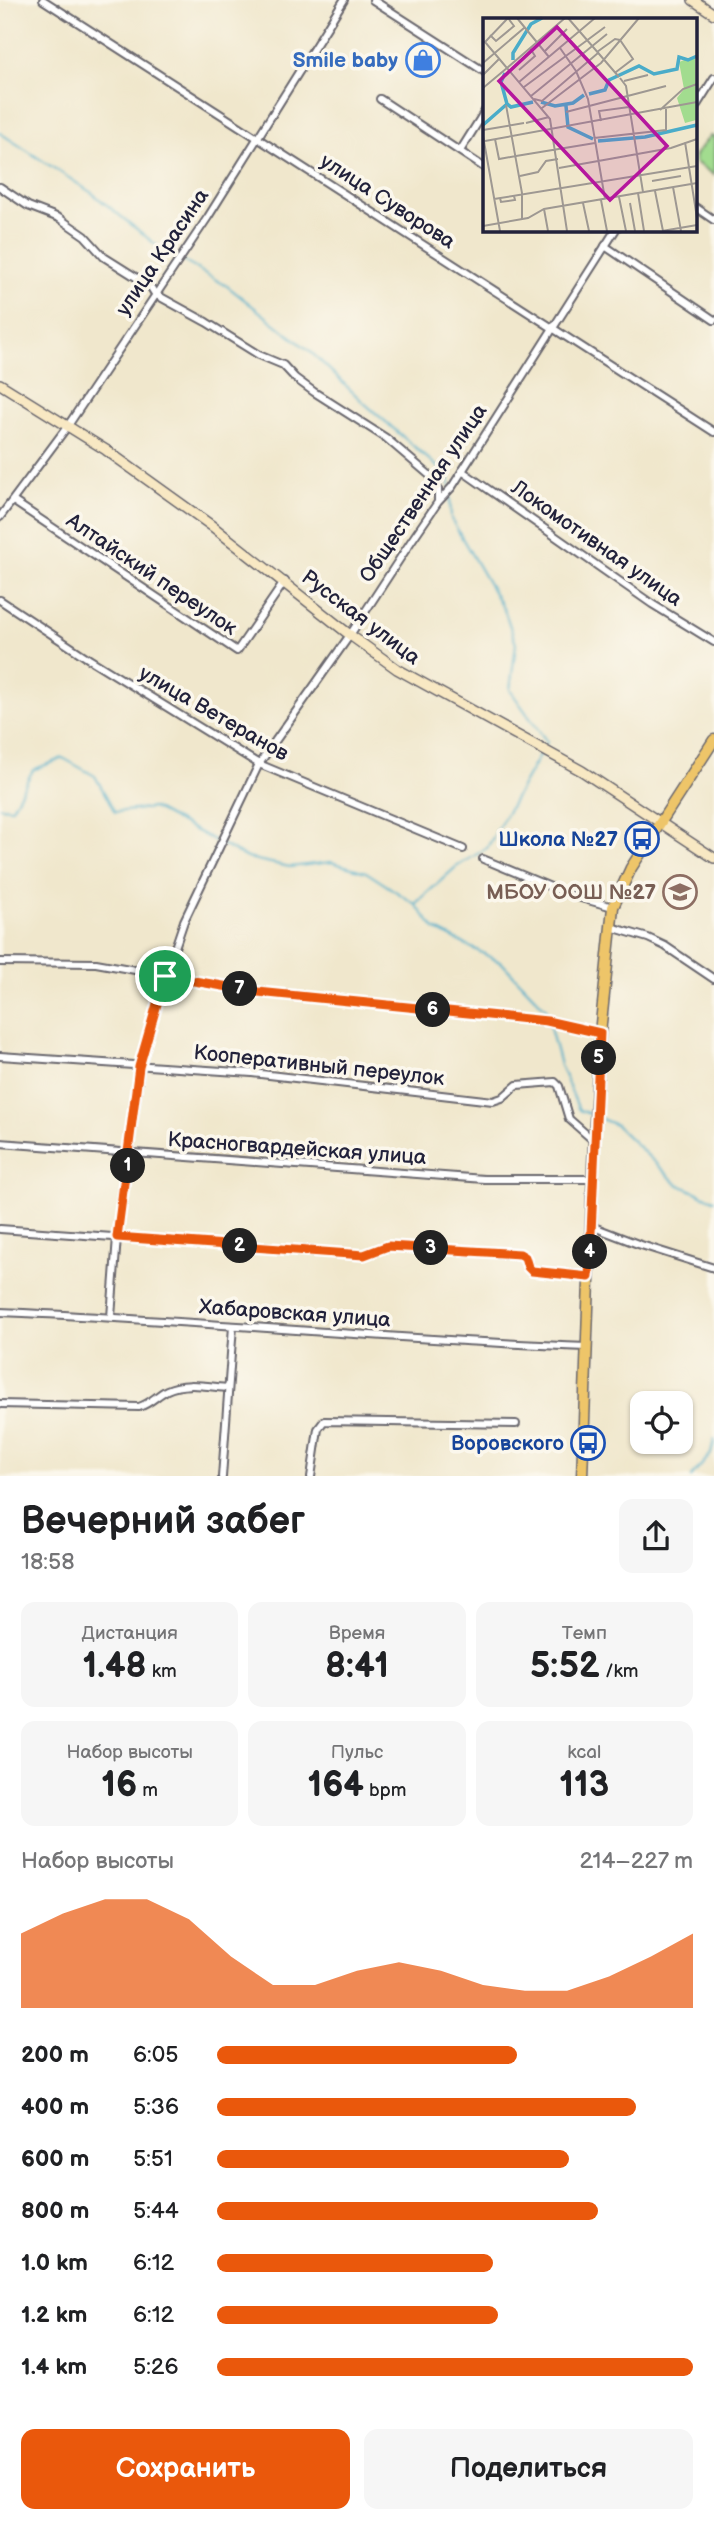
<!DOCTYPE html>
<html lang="ru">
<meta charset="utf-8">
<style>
:root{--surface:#fff;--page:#f6f6f6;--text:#202124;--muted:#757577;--accent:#ea580c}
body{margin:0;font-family:"Balsamiq Sans",sans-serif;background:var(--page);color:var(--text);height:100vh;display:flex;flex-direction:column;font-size:26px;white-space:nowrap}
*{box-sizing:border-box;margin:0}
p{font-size:23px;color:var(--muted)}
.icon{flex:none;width:38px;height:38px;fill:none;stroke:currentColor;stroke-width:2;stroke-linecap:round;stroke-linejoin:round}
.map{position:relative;height:1476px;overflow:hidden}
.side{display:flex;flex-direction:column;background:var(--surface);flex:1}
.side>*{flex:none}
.fabs{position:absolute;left:630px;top:1391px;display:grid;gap:14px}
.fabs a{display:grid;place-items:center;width:63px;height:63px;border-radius:14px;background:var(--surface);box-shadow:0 2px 5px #0004;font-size:35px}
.pin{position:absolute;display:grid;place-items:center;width:60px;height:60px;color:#fff;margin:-30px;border:4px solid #fff;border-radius:50%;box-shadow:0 2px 7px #0007}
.km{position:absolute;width:35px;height:35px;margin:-18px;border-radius:50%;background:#222;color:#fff;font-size:19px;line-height:35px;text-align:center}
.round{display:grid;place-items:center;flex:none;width:74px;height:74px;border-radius:14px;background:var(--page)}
.head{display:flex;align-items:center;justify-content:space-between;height:119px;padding:0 21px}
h1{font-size:38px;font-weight:700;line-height:52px}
.stats{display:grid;grid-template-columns:repeat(3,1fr);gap:10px;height:119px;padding:7px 21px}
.stats div{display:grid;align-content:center;border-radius:14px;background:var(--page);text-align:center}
.stats b{font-size:35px;font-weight:700}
.stats small{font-size:19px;font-weight:400}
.stats p{font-size:19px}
.chart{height:196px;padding:14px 21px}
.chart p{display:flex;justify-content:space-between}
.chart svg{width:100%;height:126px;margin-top:7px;fill:var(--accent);opacity:.7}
.button{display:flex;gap:14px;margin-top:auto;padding:14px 21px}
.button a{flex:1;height:80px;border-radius:14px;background:var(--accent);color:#fff;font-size:28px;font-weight:700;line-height:80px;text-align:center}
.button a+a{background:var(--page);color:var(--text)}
ul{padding:0 21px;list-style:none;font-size:23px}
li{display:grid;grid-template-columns:112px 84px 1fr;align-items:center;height:52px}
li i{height:18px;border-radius:9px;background:var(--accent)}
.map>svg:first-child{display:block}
.green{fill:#a2dc8f;stroke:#627f65;stroke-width:2}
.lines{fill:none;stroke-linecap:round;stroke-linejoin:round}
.stream{stroke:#4aacc9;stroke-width:2}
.street-casing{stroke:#6a676e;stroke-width:10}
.secondary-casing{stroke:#6a676e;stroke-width:12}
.primary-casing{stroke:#6a676e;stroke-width:13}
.street{stroke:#fff;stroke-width:6}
.secondary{stroke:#f8e8c3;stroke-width:9}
.primary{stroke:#eec569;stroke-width:10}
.route-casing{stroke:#fff;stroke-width:14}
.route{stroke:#ea580c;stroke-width:9}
.labels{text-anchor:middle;stroke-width:7;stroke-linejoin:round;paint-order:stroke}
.shop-label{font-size:21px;font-weight:bold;fill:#366cbe;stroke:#fbf7ec;text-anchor:end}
.street-label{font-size:21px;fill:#22223b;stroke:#fbf7ec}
.transit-label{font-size:21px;font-weight:bold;fill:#164399;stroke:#fbf7ec;text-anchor:end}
.education-label{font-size:21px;font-weight:bold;fill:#785e54;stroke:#fbf7ec;text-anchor:end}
.inset-river{fill:none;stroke:#4aacc9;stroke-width:3.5}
.inset-road{fill:none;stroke:#9e9892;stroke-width:2}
.view{fill:#b5179e;fill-opacity:0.15;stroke:#b5179e;stroke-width:3.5}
.inset-edge{fill:none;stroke:#22223b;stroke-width:3.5}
</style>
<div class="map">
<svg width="714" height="1477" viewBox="0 0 714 1477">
<rect width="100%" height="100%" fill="#fbf7ec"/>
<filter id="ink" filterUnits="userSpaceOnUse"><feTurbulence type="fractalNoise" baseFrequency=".0143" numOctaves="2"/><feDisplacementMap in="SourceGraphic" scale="14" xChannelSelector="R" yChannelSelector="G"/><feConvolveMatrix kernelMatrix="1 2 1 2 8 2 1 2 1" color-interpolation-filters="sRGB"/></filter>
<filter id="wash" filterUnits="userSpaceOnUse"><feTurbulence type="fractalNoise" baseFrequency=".00686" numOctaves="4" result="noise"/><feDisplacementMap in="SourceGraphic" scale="28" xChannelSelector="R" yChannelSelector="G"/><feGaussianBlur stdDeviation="1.57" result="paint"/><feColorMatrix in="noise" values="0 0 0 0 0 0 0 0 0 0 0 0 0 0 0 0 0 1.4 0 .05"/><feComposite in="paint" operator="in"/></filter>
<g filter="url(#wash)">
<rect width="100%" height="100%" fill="#f0e7cc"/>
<!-- green -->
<path class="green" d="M710,136l4,1v38l-19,-13v-7z"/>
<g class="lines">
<!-- stream -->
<g class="stream">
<path d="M0,133l92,60 68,55 67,38 84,66 52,50 86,75 1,9"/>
<path d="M450,495l1,24 54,93 11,32 -6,46 37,52 -3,5"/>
<path d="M0,807l12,1 21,-38 30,-12 32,18 20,36 38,-4 94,50 43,9 41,-5 35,10 49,32 20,25 67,34 44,46 2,10"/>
<path d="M415,904l41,-37 31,-19 54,-96"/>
<path d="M549,1024l11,41 19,45 11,4"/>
<path d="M599,1118l17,7 61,59 37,16"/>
<path d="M691,1477l20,-23 3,-15"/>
</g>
</g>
</g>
<g filter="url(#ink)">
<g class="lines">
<!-- street casing -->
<g class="street-casing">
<g id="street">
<path d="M43,0l671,432"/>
<path d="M373,0l112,72"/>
<path d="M380,99l105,69"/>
<path d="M695,108l19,-30"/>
<path d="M460,151l25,-40"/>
<path d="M0,187l28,19 31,12 26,18 19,21 46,29 5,8 51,28 53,33 24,10 12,13 19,14 72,46 48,41 4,10v12"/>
<path d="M695,207l19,13"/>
<path d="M605,246l109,74"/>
<path d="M462,471l190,133 62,38"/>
<path d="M13,501l224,150 48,-70"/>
<path d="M0,517l67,-90 141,-210 136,-217"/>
<path d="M0,600l89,59 170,105 204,85"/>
<path d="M483,859l87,36 43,12"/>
<path d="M611,927l37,11 17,8 49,33"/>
<path d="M0,962l96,1 162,29 289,29 53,12"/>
<path d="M0,1056l252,17 241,28 9,-3 15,-13 38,-3 4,4 10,33 25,22"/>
<path d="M0,1143l484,36h109"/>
<path d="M591,1226l47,18 76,24"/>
<path d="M0,1229l364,26 24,-9 132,8 5,3 3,10 4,4 57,6"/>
<path d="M0,1312c196,8 391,28 587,35"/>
<path d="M111,1317l6,-80 23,-170 25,-90 19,-56 75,-157 91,-129 62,-95 26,-38 14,-15 164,-258"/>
<path d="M0,1404l139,3c11,-3 18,-12 28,-17 18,-9 43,-3 61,-2"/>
<path d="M222,1477l11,-151"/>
<path d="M311,1477l7,-48 6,-8 192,3"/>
</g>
</g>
<!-- secondary casing -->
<g class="secondary-casing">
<g id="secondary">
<path d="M693,0l21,14"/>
<path d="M0,384l106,66 106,76 138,109 47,34 185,102 132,87"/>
</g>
</g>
<!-- primary casing -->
<g class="primary-casing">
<path id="primary" d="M582,1477l12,-336 6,-108 13,-126 18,-39 83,-128"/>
</g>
<!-- street -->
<use href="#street" class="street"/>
<!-- secondary -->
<use href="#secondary" class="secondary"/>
<!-- primary -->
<use href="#primary" class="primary"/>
</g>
</g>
<g class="lines" filter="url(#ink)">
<!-- route casing -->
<g class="route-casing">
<path id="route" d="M165,976l93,16 289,29 53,12 -11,244 -57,-6 -4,-4 -3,-10 -5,-3 -132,-8 -24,9 -247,-18 22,-170z"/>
</g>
<!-- route -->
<use href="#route" class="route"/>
</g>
<!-- icons -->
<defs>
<g id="shop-ring" transform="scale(1.75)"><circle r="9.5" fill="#fbf7ec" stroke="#3f7fe0" stroke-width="1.5"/><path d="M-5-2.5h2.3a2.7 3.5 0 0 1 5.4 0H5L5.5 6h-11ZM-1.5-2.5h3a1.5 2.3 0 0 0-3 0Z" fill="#3f7fe0"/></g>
<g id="bus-ring" transform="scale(1.75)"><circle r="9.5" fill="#fbf7ec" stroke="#1a4fb4" stroke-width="1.5"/><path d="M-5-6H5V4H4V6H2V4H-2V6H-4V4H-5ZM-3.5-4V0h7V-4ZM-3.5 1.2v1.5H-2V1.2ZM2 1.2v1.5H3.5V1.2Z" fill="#1a4fb4"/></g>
<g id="school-ring" transform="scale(1.75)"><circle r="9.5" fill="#fbf7ec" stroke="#8d6e63" stroke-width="1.5"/><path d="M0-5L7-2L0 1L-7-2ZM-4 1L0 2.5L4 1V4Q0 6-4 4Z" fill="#8d6e63"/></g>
</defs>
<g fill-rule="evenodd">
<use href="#shop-ring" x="423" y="60"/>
<use href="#bus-ring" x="642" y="839"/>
<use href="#school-ring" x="680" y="892"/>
<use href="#bus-ring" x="588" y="1443"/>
</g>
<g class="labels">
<!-- shop labels -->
<g class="shop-label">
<text x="398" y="67">Smile baby</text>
</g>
<!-- street labels -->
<g class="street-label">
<text transform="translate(388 201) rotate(33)" y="7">улица Суворова</text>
<text transform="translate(162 252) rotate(-56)" y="7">улица Красина</text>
<text transform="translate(423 493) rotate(-56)" y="7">Общественная улица</text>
<text transform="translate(597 543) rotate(35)" y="7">Локомотивная улица</text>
<text transform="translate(152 574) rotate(34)" y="7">Алтайский переулок</text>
<text transform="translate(361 617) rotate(37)" y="7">Русская улица</text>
<text transform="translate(214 713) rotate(30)" y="7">улица Ветеранов</text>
<text transform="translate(319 1065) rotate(6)" y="7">Кооперативный переулок</text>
<text transform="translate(297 1148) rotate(4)" y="7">Красногвардейская улица</text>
<text transform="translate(295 1313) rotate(4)" y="7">Хабаровская улица</text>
</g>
<!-- transit labels -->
<g class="transit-label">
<text x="618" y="846">Школа №27</text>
<text x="564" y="1450">Воровского</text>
</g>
<!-- education labels -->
<g class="education-label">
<text x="656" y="899">МБОУ ООШ №27</text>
</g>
</g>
<!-- overview -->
<g transform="translate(483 18)">
<rect width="214" height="214" fill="#f0e7cc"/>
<path d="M212,38l1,64 -11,3 -8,-25 7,-9 -5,-27z" fill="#a2dc8f"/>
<path class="inset-river" d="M30,42v-7l18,-29 11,-6M106,76l16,-4 4,-10 30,-14 15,8 23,-5 2,-12 9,3 9,-4M58,84l14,4 18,-3 11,-8M24,86l4,3 22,-5M83,88l2,21 25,12M0,107l24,-21 -6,-22 4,-9M115,123l47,-4 52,-12"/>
<path class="inset-road" d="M25,0l-23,24 65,77 17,112M34,0l32,39M85,0l51,59M7,17l6,6 18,-15 -6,-8M77,30l16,23 12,28 17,100M62,33l22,-22M114,34l18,-13 5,1 13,19 -17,13M0,45l41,-35M24,50l58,-50M36,52l16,-14 -5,-8M0,57l16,-16M137,60l6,8 17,106M141,63l24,-6M36,64l76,-64M41,69l81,-60M0,70l24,-20M48,78l76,-62M51,81l8,2 56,-48M23,87l16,88v27M59,90l59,-45 38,-45M177,92l23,-21 14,-5M83,94l100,-26M118,103l-2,-10 30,-4M43,105l23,-6M0,112l41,-7M0,118l17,95M111,120l72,-8v-21M12,121l4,20 17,-3M2,123l212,-39M202,124l12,76M33,138l79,-13M76,150l112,-20 26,-9M37,158l18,-4 8,-11 12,-2M169,163l29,-5M190,169l8,44M172,173l8,40M155,175l6,38M136,179l7,34M17,180l1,4 14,-2 -1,-4M11,181l203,-33M118,182l6,31M100,185l6,28M147,185l5,28M61,191l4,22M0,208l45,-8 16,-9 153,-26M179,213l35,-6"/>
<path class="view" d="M74,9l110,119 -57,54 -111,-119z"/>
<rect width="214" height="214" class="inset-edge"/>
</g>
</svg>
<div class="fabs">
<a><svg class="icon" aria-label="locate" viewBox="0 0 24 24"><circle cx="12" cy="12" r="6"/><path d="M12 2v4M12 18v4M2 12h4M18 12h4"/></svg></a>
</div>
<div class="pin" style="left:165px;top:976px;background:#1e9e55"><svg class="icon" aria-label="arrive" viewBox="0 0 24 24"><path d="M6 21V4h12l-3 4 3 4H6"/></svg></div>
<b class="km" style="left:128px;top:1166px">1</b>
<b class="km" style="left:240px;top:1246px">2</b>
<b class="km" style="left:431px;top:1248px">3</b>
<b class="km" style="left:590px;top:1252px">4</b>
<b class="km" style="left:599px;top:1058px">5</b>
<b class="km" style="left:433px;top:1010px">6</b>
<b class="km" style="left:240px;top:989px">7</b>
</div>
<section class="side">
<div class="head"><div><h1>Вечерний забег</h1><p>18:58</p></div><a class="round"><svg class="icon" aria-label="share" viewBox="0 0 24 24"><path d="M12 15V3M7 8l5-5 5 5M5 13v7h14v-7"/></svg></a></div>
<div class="stats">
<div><p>Дистанция</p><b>1.48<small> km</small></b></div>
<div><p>Время</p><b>8:41</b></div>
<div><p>Темп</p><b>5:52<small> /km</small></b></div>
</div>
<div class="stats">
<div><p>Набор высоты</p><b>16<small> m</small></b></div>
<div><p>Пульс</p><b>164<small> bpm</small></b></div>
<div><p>kcal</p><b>113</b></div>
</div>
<div class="chart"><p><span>Набор высоты</span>214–227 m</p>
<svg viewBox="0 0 160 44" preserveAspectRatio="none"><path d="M0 44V18L10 11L20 6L30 6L40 13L50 26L60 36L70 36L80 31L90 28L100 31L110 36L120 38L130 38L140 33L150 26L160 18V44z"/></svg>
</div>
<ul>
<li><b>200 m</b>6:05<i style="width:63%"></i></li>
<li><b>400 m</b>5:36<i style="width:88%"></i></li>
<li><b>600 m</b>5:51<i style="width:74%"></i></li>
<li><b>800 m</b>5:44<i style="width:80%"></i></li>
<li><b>1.0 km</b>6:12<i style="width:58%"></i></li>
<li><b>1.2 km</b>6:12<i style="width:59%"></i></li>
<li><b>1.4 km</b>5:26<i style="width:100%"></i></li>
</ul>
<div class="button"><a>Сохранить</a><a>Поделиться</a></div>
</section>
